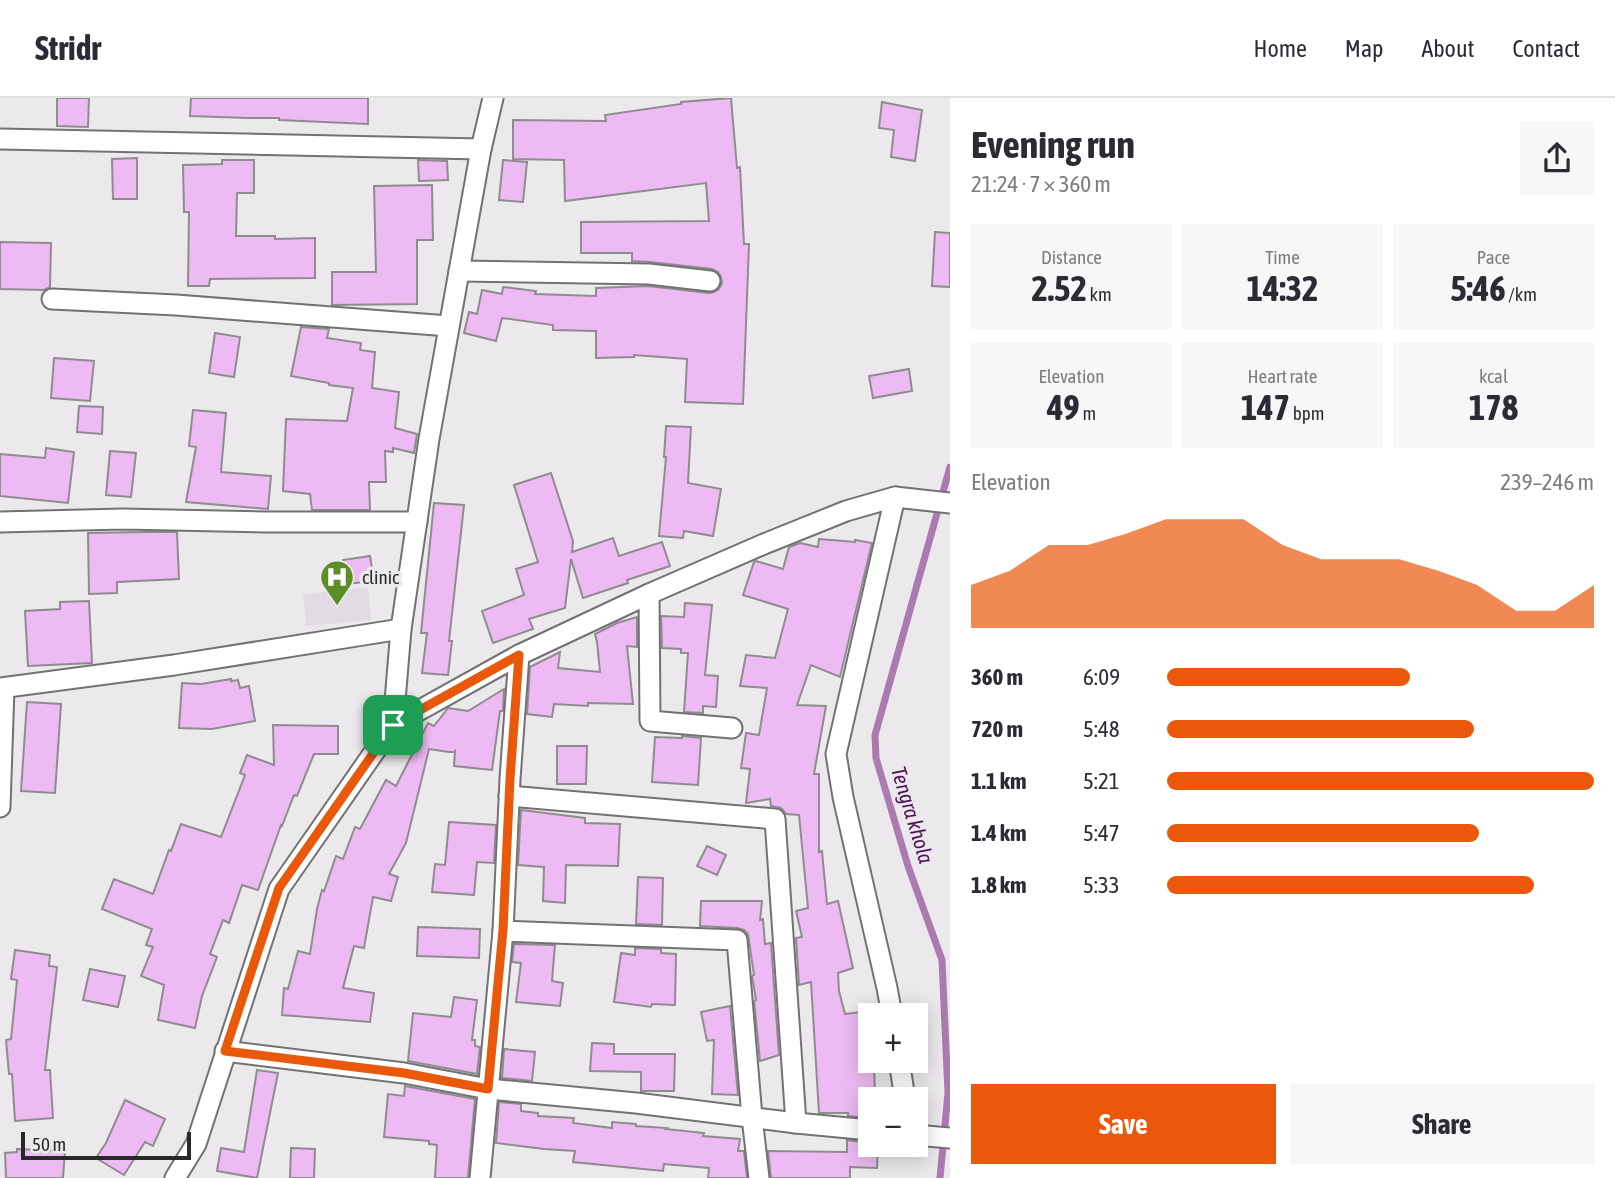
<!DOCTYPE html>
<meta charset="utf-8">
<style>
:root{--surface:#fff;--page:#f7f7f7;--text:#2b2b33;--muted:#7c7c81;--line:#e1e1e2;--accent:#ea580c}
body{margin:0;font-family:"Asap Condensed",sans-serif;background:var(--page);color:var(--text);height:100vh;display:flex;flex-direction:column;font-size:26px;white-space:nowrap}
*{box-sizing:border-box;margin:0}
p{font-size:23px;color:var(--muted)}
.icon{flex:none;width:38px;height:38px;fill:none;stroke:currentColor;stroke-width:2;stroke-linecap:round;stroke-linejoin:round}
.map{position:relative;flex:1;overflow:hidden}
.side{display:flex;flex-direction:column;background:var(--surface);width:665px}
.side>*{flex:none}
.buttons{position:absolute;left:858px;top:905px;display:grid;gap:14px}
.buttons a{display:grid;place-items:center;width:70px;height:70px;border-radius:0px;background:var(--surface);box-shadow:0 4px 18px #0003;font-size:35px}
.scale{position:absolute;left:21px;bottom:18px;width:170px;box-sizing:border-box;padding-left:7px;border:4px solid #2a292a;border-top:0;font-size:19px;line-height:24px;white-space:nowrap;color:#2a292a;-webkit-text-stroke:5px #ebe9ec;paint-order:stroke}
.pin{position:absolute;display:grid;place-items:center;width:60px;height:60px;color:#fff;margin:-30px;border-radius:14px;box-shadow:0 4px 10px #0006}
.round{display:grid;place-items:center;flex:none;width:74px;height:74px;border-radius:0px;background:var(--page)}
.summary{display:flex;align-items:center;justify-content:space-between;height:119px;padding:0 21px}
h1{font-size:38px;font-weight:700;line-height:52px}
.figures{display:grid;grid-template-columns:repeat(3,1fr);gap:10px;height:119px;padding:7px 21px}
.figures div{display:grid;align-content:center;border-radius:0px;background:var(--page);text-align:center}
.figures b{font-size:35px;font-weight:700}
.figures small{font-size:19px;font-weight:400}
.figures p{font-size:19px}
.chart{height:196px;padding:14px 21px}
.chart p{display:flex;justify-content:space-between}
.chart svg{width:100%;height:126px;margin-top:7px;fill:var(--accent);opacity:.7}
.cta{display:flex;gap:14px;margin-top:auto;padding:14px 21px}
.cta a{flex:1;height:80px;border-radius:0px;background:var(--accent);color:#fff;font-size:28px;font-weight:700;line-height:80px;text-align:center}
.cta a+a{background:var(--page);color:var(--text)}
ul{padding:0 21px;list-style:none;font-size:23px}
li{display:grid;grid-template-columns:112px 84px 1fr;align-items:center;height:52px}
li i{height:18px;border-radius:9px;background:var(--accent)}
header{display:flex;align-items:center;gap:42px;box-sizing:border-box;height:98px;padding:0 35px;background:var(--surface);border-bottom:2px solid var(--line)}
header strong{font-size:33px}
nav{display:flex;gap:38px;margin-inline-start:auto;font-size:24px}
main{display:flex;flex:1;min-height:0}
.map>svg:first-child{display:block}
.built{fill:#e3dbe4}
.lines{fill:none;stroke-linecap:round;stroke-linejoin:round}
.stream{stroke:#ab7bb0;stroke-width:7}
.building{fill:#eebaf3;stroke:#8f8c8f;stroke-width:2}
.minor-casing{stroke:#737173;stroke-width:23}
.minor{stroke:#fff;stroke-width:19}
.route-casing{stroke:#fff;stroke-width:14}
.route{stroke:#ea580c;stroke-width:9}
.labels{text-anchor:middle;stroke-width:7;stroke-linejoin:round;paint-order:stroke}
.poi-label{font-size:19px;fill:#2a292a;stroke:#ebe9ec;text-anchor:start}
.water-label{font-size:21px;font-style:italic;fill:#4d1154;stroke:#ebe9ec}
</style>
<header>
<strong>Stridr</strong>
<nav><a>Home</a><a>Map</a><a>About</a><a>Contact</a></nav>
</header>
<main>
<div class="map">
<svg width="950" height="1080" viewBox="0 0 950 1080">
<rect width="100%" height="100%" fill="#ebe9ec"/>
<!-- built -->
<path class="built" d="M368,489l3,33 -65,6 -3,-32z"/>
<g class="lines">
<!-- stream -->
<path class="stream" d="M940,1080l8,-85 -6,-133 -34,-94 -32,-108 -1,-23 75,-268"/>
</g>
<!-- building -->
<g class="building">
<path d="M57,0h32l-1,29 -31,-1z"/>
<path d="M191,0h177v26l-89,-4v-2h-31l-58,-2z"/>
<path d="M731,0l6,70 3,-1 4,77h5l-6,160 -58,-2 2,-43 -53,-4v2l-38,1v-27l-43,-1v-5l-51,-7 -6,23 -32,-8 5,-21 8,2 5,-24 20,4 1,-7 33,4 -1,3 61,2v-8l52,-2 61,7 5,-1 5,-3 3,-6 -1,-6 -3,-5 -6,-3 -62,-7 -18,-1v-8h-51v-31l128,-1 -3,-38 -141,18 -1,-41 -51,-1v-39l93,1 -1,-6 76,-11v-2z"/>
<path d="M882,4l40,8 -7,51 -24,-4 3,-27 -15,-2z"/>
<path d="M137,60v41h-24l-1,-40z"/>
<path d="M222,62h32v33h-17l-1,43h39v3l40,-1v40l-105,1 -1,7h-21l1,-74h-5l-1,-47 39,-1z"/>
<path d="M418,62l29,1 1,19 -29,1z"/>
<path d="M503,62l24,2 -4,40 -24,-2z"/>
<path d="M432,87l1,55h-16v64l-85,1v-33h44l-2,-86z"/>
<path d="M935,134l15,1v54l-18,-1z"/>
<path d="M0,144l51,1 -1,44 -6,3 -44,-1z"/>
<path d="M301,229l28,2 -2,9 34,5 -1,7 15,2 -3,36 27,4 -4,36 22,6 -3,19 -21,-5v4l-8,-1 1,31h-17l1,28h-58l-2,-16 -27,-3 3,-72 61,2 6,-33 -24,-3v-2l-38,-7z"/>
<path d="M215,235l25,4 -6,40 -25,-4z"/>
<path d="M54,260l40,3 -4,40 -39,-3z"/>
<path d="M909,271l3,22 -39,7 -4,-22z"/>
<path d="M79,308l24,1 -1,27 -25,-2z"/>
<path d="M193,312l33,3 -5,59 50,4 -3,33 -82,-7 10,-55 -7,-1z"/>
<path d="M666,328l25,1 -3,56 33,6 -8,47 -29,-5 -1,7 -24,-2 7,-79h-2z"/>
<path d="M46,350l28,4 -6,51 -68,-7v-42l45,4z"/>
<path d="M110,353l26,2 -5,44 -25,-2z"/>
<path d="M551,375l22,68 -1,11 41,-14 6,18 43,-14 8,24 -43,14 1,3 -45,15 -12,-39 -6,49 -36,11 4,10 -40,14 -11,-32 42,-16 -8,-26 22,-7 -24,-77z"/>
<path d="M434,405l30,2 -15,136h3l-4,34 -26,-2 5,-40h-6z"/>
<path d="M145,434h32l2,47 -62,3v11l-28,1 -1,-61z"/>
<path d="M819,441l36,3v-2l17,3 -32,134 -29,-12 -14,40 29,1 -12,68h5v78l3,-1 5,53 11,-3 15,67 -15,5 1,18 6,23 25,-3v49h4l1,39h-5v19l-22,-2v-3h-29l-8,-131 -12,3 -3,-47 6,-1 -6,-26 12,-3 -9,-93 -13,-1 -5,-6 -10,-2 -1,-7 -24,4 4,-34 -9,-1 5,-35 13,2 8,-47 -27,-2 6,-31 29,3 13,-49 -45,-14 11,-33 2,-1 27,8 6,-22 11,-4 18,4z"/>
<path d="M370,458l4,25 -28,3 -3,-24z"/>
<path d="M89,503l3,62 -64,3 -3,-55 35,-2v-7z"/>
<path d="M685,505l27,2 -7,70 13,1 -2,31 -13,-1v7l-19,-1 4,-59h-7v-4l-19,-1 -1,-32 23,1z"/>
<path d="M637,519v30l-10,-1 6,58 -45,-1v3l-34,-2 -2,13 -25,-3 3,-47 30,-15 -2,16 42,4 -3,-30 -2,-8 22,-11z"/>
<path d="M231,581v2l7,-1 2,8 9,-2 6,35 -43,8 -33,-1 3,-45 19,1z"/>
<path d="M504,591l-1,22h-3l-8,59 -38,-4 1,-15 -1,1h-5l-20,-3 -23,94 -17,31 9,3 -7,24 -18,-4 -9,51 -10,-2 -11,42 31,5 -4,29 -88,-7 2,-27 4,1 10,-38 12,3 7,-45 5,-19 2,1 12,-35 7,3 12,-32 5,2 26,-49 10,6 32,-63 6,3 14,-18 20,3z"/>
<path d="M27,604l34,2 -6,89 -34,-2z"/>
<path d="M273,627l65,1v28h-24l-17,42 -3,-1 -12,31 -1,-1 -23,65 -16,-5 -13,38 -6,-3 -13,34 7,3 -15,39 -7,32 -37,-8 6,-35 -23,-9 12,-29 -7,-2 6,-16 -50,-20 12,-30 39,15 16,-44 2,1 10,-27 40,13 24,-62 -5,-2 7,-18 27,10z"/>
<path d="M682,638l19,2 -3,47 -46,-3 3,-45 27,1z"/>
<path d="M557,648h30l-1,38h-29z"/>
<path d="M521,712l64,8v5l35,1 -2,42 -52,-1 -1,38 -22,-2 1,-34 -26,-2z"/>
<path d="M449,724l47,3 -2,38 -17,-1 -3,33 -42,-3 3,-28 10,1z"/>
<path d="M707,748l19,9 -9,20 -20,-9z"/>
<path d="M638,779l25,1 -1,47 -26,-1z"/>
<path d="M701,803h61l-2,19 3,-1 2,25 6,-1 8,112 -19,6 -6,-60 2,-1 -4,-24 2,-1 -6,-41 -4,-4 -7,-2 -37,-2z"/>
<path d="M418,829l62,2 -1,29 -62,-2z"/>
<path d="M514,846l41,1 -3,36 11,2 -3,23 -44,-4 5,-39 -9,-1z"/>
<path d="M635,850l26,1v4l15,1 -1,51 -23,-1 -1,3 -37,-5 7,-49 14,2z"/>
<path d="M15,852l35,5 -1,11 8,1 -12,103h5l3,48 -38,3 -3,-47h-3l-3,-34 5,-1 6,-59 -6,-1z"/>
<path d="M90,871l35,7 -7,31 -35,-7z"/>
<path d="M454,899l23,3 -5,40h3v6l5,1 -3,27 -69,-13 5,-48 38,4z"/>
<path d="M730,908l8,89 -26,-1 2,-54 -7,1 -6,-29z"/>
<path d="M592,945l22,1v10h61l-1,37h-33v-19l-51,-1z"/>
<path d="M504,951l31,3 -3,29 -30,-3z"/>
<path d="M257,972l21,3 -21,105 -40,-7 4,-23 23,4z"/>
<path d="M405,988l70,13 -7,79h-33l2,-33 -8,-1v-3l-45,-4 4,-43 16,2z"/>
<path d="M125,1002l40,19 -12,27 -8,-4 -21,33 -28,-17 10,-15z"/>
<path d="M499,1004l22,2v7l17,2v3l36,2 -1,5 39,5v-6l24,2v2l31,2 -1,1 38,4 -1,3 37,3 -2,12h6l3,27h-39l1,-10 -45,-4 -1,7 -90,-9 2,-11 -31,-2 -48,-6z"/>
<path d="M847,1042l31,4 -1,24 -27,-1v11h-79l-3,-27 79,1z"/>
<path d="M291,1050l24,1 -1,29h-24z"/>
<path d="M17,1051l48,2 -2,27h-57l-1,-25 12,-1z"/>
</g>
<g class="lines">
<!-- minor casing -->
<g class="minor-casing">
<g id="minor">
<path d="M0,41l481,10"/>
<path d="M459,173l190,3 61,7"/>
<path d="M52,201l124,6 273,21"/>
<path d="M895,399l55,6"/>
<path d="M0,424l123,-3 142,3h152"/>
<path d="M649,496l1,127 82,7"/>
<path d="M0,590l174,-23 227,-36"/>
<path d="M393,627l126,-70 130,-61 115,-50 82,-33 49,-14 -59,257 7,43 44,191 5,27"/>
<path d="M509,698l266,23 21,304"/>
<path d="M0,709l4,-119"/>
<path d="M503,833l234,9 15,177 7,61"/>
<path d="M225,953l179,22 84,16 148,14 160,20 74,7"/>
<path d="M899,962l6,39"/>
<path d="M915,1037l35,3"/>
<path d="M175,1080l21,-34 83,-255 114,-164 8,-96 28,-190 52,-290 12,-51"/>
<path d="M480,1080l23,-247 7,-152 9,-124"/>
</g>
</g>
<!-- minor -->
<use href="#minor" class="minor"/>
</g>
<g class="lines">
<!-- route casing -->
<g class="route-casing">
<path id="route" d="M519,557l-9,124 -7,151 -15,159 -84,-16 -179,-22 54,-163 114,-163z"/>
</g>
<!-- route -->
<use href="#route" class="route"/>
</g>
<!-- icons -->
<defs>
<g id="hospital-pin" transform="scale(1.75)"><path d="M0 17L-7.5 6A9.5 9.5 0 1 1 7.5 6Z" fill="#5d8e25" stroke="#ebe9ec"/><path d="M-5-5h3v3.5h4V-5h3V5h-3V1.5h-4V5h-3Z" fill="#fff"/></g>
</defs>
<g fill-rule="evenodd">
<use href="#hospital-pin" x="337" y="479"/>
</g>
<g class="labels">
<!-- poi labels -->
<g class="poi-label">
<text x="362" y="486">clinic</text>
</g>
<!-- water labels -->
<g class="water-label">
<text transform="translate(912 717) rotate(73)" y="7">Tengra khola</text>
</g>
</g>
</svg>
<div class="buttons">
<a>+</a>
<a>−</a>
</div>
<div class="scale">50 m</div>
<div class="pin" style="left:393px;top:627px;background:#1e9e55"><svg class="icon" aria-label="arrive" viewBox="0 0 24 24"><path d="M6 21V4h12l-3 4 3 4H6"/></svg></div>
</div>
<section class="side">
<div class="summary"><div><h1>Evening run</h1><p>21:24 · 7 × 360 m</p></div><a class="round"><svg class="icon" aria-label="share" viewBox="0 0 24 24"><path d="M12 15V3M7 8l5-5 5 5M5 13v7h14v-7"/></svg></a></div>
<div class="figures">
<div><p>Distance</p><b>2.52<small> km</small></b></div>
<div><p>Time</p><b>14:32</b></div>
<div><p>Pace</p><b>5:46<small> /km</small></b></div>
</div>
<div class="figures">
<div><p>Elevation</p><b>49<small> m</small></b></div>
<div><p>Heart rate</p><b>147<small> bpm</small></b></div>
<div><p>kcal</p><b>178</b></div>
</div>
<div class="chart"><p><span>Elevation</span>239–246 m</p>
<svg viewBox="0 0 160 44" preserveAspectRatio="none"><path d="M0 44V29L10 24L20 15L30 15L40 11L50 6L60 6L70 6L80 15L90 20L100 20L110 20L120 24L130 29L140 38L150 38L160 29V44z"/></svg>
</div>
<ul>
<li><b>360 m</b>6:09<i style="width:57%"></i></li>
<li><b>720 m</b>5:48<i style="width:72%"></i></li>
<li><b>1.1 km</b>5:21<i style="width:100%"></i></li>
<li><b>1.4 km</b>5:47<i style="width:73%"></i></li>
<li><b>1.8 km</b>5:33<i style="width:86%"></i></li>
</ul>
<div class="cta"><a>Save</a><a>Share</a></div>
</section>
</main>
